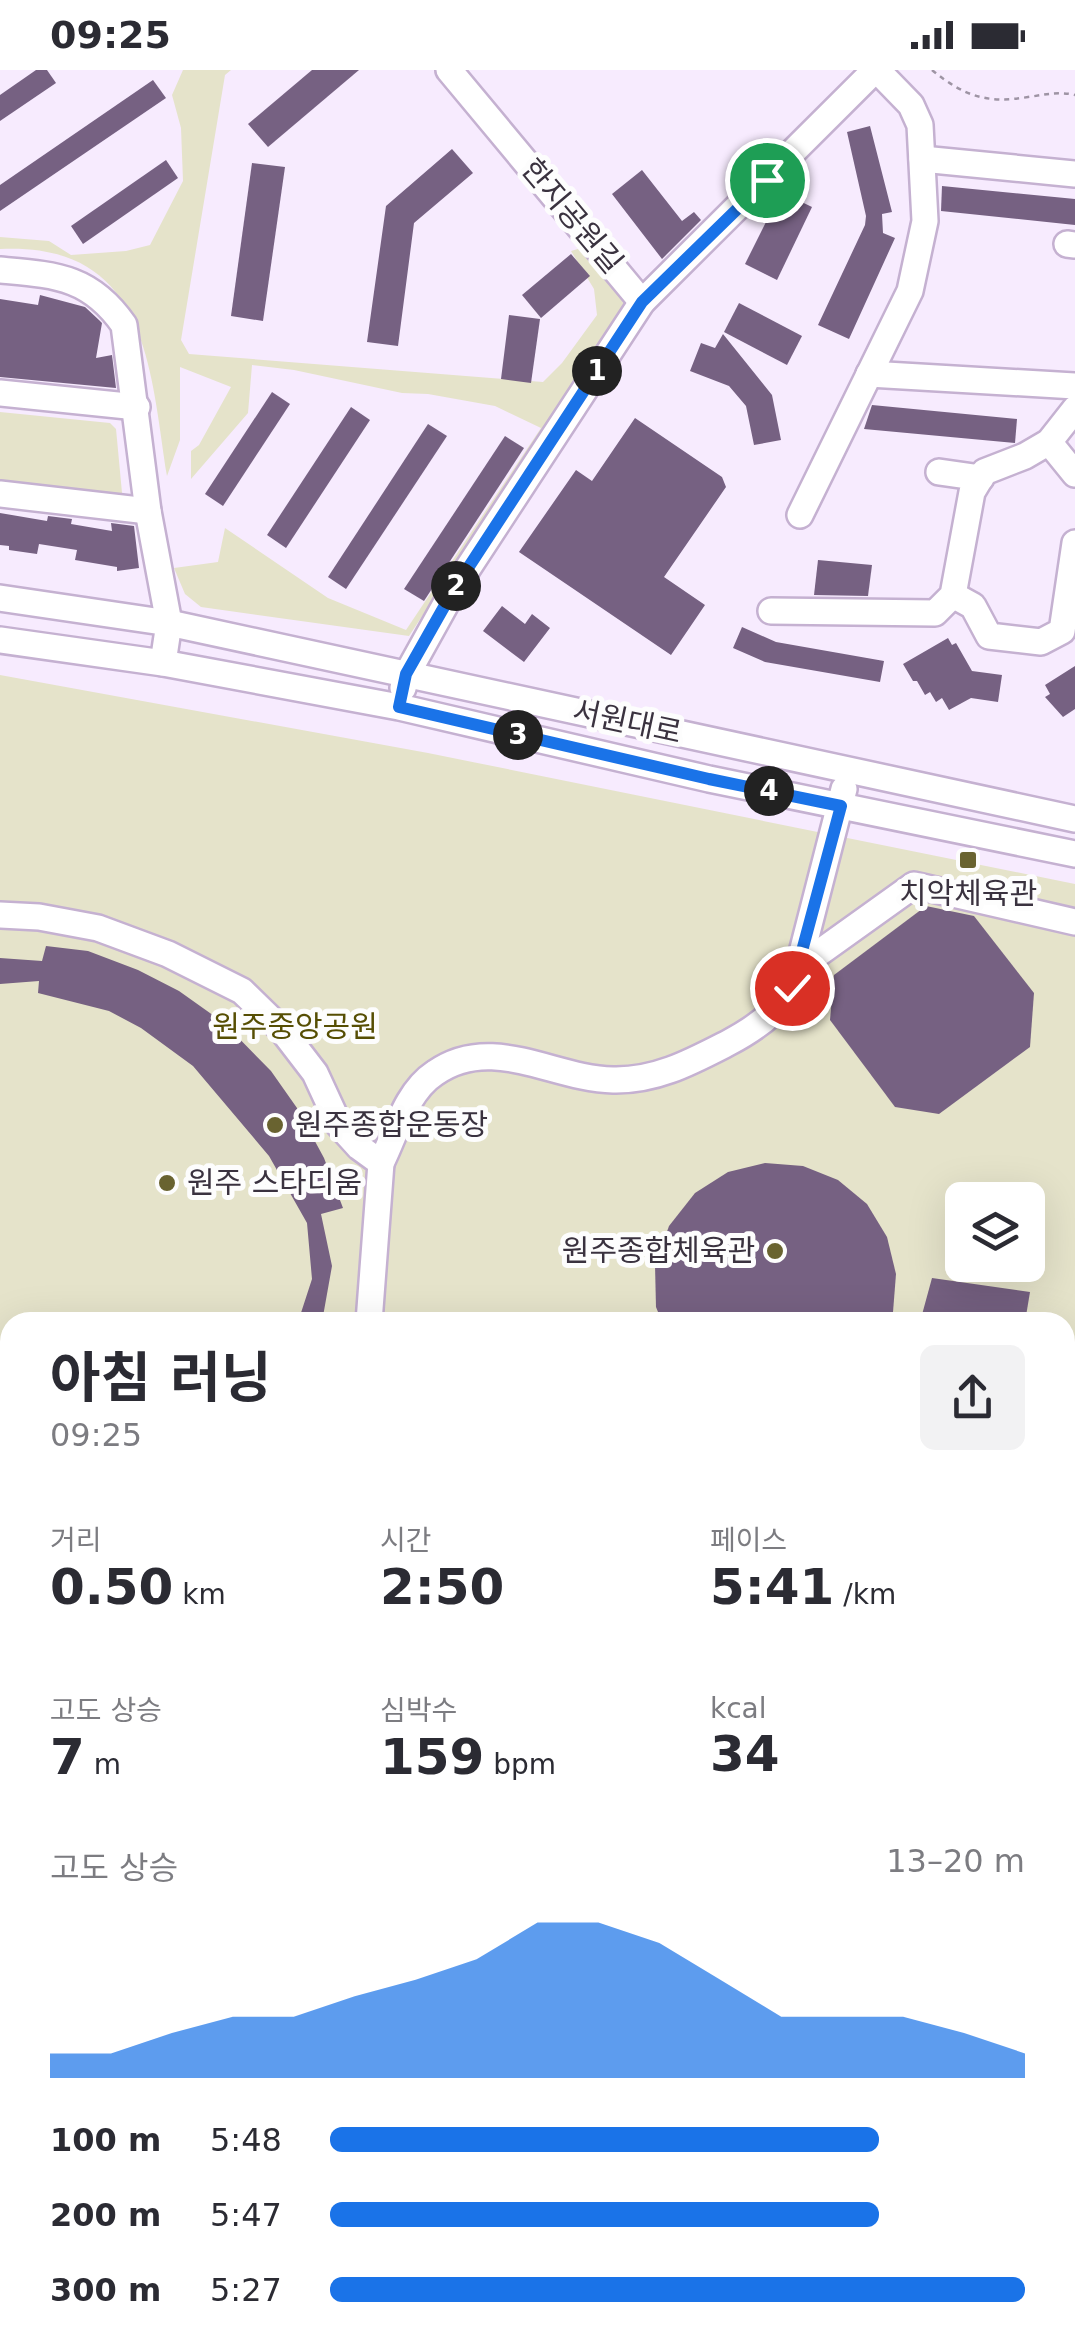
<!DOCTYPE html>
<html lang="ko">
<meta charset="utf-8">
<style>
:root{--surface:#fff;--page:#f2f2f3;--text:#2b2b33;--muted:#7c7c81;--accent:#1a73e8}
body{margin:0;font-family:"DejaVu Sans","Noto Sans KR",sans-serif;background:var(--page);color:var(--text);height:100vh;display:flex;flex-direction:column;font-size:38px;white-space:nowrap}
*{box-sizing:border-box;margin:0}
p{font-size:32px;color:var(--muted)}
.icon{flex:none;width:55px;height:55px;fill:none;stroke:currentColor;stroke-width:2;stroke-linecap:round;stroke-linejoin:round}
.map{position:relative;flex:1;overflow:hidden}
.sheet{position:absolute;left:0px;top:1242px;width:1075px;height:1038px;display:flex;flex-direction:column;background:var(--surface);border-radius:30px 30px 0 0;box-shadow:0 10px 40px #0002}
.sheet>*{flex:none}
.controls{position:absolute;left:945px;top:1112px;display:grid;gap:20px}
.controls a{display:grid;place-items:center;width:100px;height:100px;border-radius:15px;background:var(--surface);box-shadow:0 10px 40px #0002;font-size:50px}
.pin{position:absolute;display:grid;place-items:center;width:85px;height:85px;color:#fff;margin:-42px;border:5px solid #fff;border-radius:50%;box-shadow:0 2px 10px #0007}
.km{position:absolute;width:50px;height:50px;margin:-25px;border-radius:50%;background:#222;color:#fff;font-size:28px;line-height:50px;text-align:center}
.round{display:grid;place-items:center;flex:none;width:105px;height:105px;border-radius:15px;background:var(--page)}
.head{display:flex;align-items:center;justify-content:space-between;height:170px;padding:0 50px}
h1{font-size:55px;font-weight:700;line-height:75px}
.stats{display:grid;grid-template-columns:repeat(3,1fr);gap:15px;height:170px;padding:10px 50px}
.stats div{display:grid;align-content:center}
.stats b{font-size:50px;font-weight:700}
.stats small{font-size:28px;font-weight:400}
.stats p{font-size:28px}
.chart{height:280px;padding:20px 50px}
.chart p{display:flex;justify-content:space-between}
.chart svg{width:100%;height:180px;margin-top:10px;fill:var(--accent);opacity:.7}
ul{padding:0 50px;list-style:none;font-size:32px}
li{display:grid;grid-template-columns:160px 120px 1fr;align-items:center;height:75px}
li i{height:25px;border-radius:12px;background:var(--accent)}
.status{display:flex;justify-content:space-between;align-items:center;height:70px;padding:0 50px;background:var(--surface);direction:ltr}
.status svg{height:28px;fill:currentColor}
.map>svg:first-child{display:block}
.green{fill:#e5e3ca;fill-rule:evenodd}
.building{fill:#766182}
.lines{fill:none;stroke-linecap:round;stroke-linejoin:round}
.minor-casing{stroke:#c5b1d1;stroke-width:30}
.path{stroke:#9e94a4;stroke-width:2.5;stroke-dasharray:5 5;stroke-linecap:butt}
.minor{stroke:#fff;stroke-width:25}
.route-casing{stroke:#fff;stroke-width:20}
.route{stroke:#1a73e8;stroke-width:12}
.poi-dot{fill:#696330;stroke:#fdfdfd;stroke-width:4}
.labels{text-anchor:middle;stroke-width:10;stroke-linejoin:round;paint-order:stroke}
.street-label{font-size:30px;fill:#3a323f;stroke:#fdfdfd}
.poi-label{font-size:30px;fill:#3a323f;stroke:#fdfdfd;text-anchor:start}
.park-label{font-size:30px;fill:#564e03;stroke:#fdfdfd}
</style>
<div class="status"><b>09:25</b><svg viewBox="0 0 49 12"><path d="M0 12V9h3v3zM5 12V6h3v6zM10 12V3h3v9zM15 12V0h3v12zM26 1h20v11H26zM47 4h2v5h-2z"/></svg></div>
<div class="map">
<svg width="1075" height="2279" viewBox="0 0 1075 2279">
<rect width="100%" height="100%" fill="#f7ebfe"/>
<!-- green -->
<g class="green">
<path d="M183,0h48l-6,5 -44,265 8,14 354,28 19,-19 35,-48 -3,-26 -23,-38 10,-3 35,42 10,18 -217,328 -208,-29 -16,-13 -11,-26 44,-6 7,-34 103,70 78,32 135,-202 -46,-22 -67,-12 -26,-1 -108,-23 -42,-5 -4,48 -57,66v-28l8,-6 32,-58 -51,-20v73l-13,36c-17,-110 -20,-234 -167,-227v-12l49,4 22,14 55,-4 24,-6 33,-64 -2,-53 -9,-33z"/>
<path d="M0,342l110,11 6,6 6,64 -5,5 -117,-14z"/>
<path d="M0,605l428,78 647,131v461l-10,-1v-22h-1055v160h-10zM962,1130h66v65h-66z"/>
</g>
<!-- building -->
<g class="building">
<path d="M36,0h11l9,13 -56,38v-26z"/>
<path d="M312,0h47l-91,77 -20,-23z"/>
<path d="M153,10l13,18 -166,113v-26z"/>
<path d="M870,56l22,86 -10,2 1,19 12,5 -46,101 -31,-14 47,-100 1,-9 -19,-84z"/>
<path d="M452,79l21,24 -59,50 -16,123 -31,-4 19,-136z"/>
<path d="M166,90l12,18 -95,66 -12,-18z"/>
<path d="M252,93l33,4 -22,154 -32,-5z"/>
<path d="M642,100l40,51 12,-9 7,8 -39,39 -50,-65z"/>
<path d="M942,116l133,13v26l-134,-14z"/>
<path d="M781,122l31,15 -35,73 -32,-16z"/>
<path d="M571,184l19,22 -49,42 -19,-23z"/>
<path d="M40,225l45,12 14,13 3,3 -6,35 16,-3 4,33 -116,-11v-78l38,6z"/>
<path d="M739,233l63,33 -15,29 -63,-33z"/>
<path d="M509,245l31,4 -9,64 -30,-4z"/>
<path d="M723,264l49,61 9,45 -27,5 -8,-39 -17,-20 -39,-15 11,-28 14,5z"/>
<path d="M272,322l18,12 -67,102 -18,-12z"/>
<path d="M872,335l145,14 -2,24 -151,-14z"/>
<path d="M351,337l19,13 -84,128 -19,-13z"/>
<path d="M635,348l87,59 4,10 -62,90 41,28 -34,50 -152,-103 57,-82 16,11z"/>
<path d="M428,354l19,12 -101,153 -18,-12z"/>
<path d="M505,366l19,12 -100,153 -20,-12z"/>
<path d="M0,443l47,8 1,-5 24,3 -1,5 41,7 -1,-8 23,3 5,42 -22,3v-4l-42,-7 2,-10 -38,-6 -2,10 -28,-4v-4l-9,-1z"/>
<path d="M818,490l54,5 -4,31 -54,-1z"/>
<path d="M502,536l23,18 7,-10 18,14 -26,34 -41,-31z"/>
<path d="M742,557l34,15 108,19 -4,21 -115,-20 -32,-14z"/>
<path d="M948,568l4,7 4,-2 16,28 30,4 -4,27 -27,-4 -22,12 -7,-12 -6,4 -6,-10 -5,3 -8,-14h-4l-10,-17z"/>
<path d="M1075,596v43l-12,8 -18,-20 5,-3 -5,-9z"/>
<path d="M926,836l48,10 60,77 -4,54 -91,67 -44,-7 -65,-87 4,-45z"/>
<path d="M46,876l42,5 50,19 41,21 45,32 47,48 26,37 27,50 19,50 -22,6 11,52 -10,56h-24l14,-43 -5,-56 -38,-67 -76,-90 -52,-38 -32,-17 -71,-18 1,-12 -39,3v-26l42,3z"/>
<path d="M765,1093l38,3 35,14 29,24 20,33 9,37 -3,38 -4,10h-227l-6,-15 -1,-42 14,-39 26,-33 33,-21z"/>
<path d="M932,1208l98,14 -5,30h-105z"/>
</g>
<g class="lines">
<!-- minor casing -->
<g class="minor-casing">
<g id="minor">
<path d="M449,0l193,232"/>
<path d="M922,89l153,15"/>
<path d="M1067,174l8,1"/>
<path d="M0,200c55,5 90,6 124,55l24,186 21,112 -6,40"/>
<path d="M869,304l206,12"/>
<path d="M0,323l137,14"/>
<path d="M1049,372l26,32"/>
<path d="M939,402l42,6"/>
<path d="M0,424l148,17"/>
<path d="M800,445l110,-224 15,-70 -5,-96 -9,-20 -34,-35"/>
<path d="M953,525l20,11 16,30 52,6 21,-11 13,-88"/>
<path d="M0,528l169,25 906,196"/>
<path d="M771,541l164,2 18,-18 19,-103 12,-20 41,-16 24,-14 26,-33"/>
<path d="M0,570l163,23 236,44 310,72 366,75"/>
<path d="M403,618l4,-14 46,-83 189,-289 233,-232"/>
<path d="M0,845l39,2 59,11 70,26 74,37 40,39 33,43 24,52 20,22 22,16 -12,159"/>
<path d="M798,898l116,-83 161,37"/>
<path d="M381,1093c15,-30 25,-71 54,-90 57,-40 118,6 178,7 43,1 78,-18 115,-37 34,-18 59,-37 70,-75l46,-179"/>
<path d="M1065,1289l10,2"/>
<path d="M0,1441h10"/>
<path d="M1065,1477l10,1"/>
<path d="M0,1872h10"/>
<path d="M605,2270l3,9"/>
<path d="M236,2279l13,-9"/>
</g>
</g>
<!-- path -->
<path class="path" d="M932,0c32,26 54,34 96,27 16,-2 30,-6 47,-2"/>
<!-- minor -->
<use href="#minor" class="minor"/>
</g>
<g class="lines">
<!-- route casing -->
<g class="route-casing">
<path id="route" d="M767,110l-125,122 -189,289 -47,83 -7,33 310,72 132,27 -49,182"/>
</g>
<!-- route -->
<use href="#route" class="route"/>
</g>
<!-- markers -->
<g class="poi-dot">
<rect x="958" y="780" width="20" height="20" rx="5"/>
<circle cx="275" cy="1055" r="10"/>
<circle cx="167" cy="1113" r="10"/>
<circle cx="775" cy="1181" r="10"/>
</g>
<g class="labels">
<!-- street labels -->
<g class="street-label">
<text transform="translate(572 146) rotate(50)" y="10">한지공원길</text>
<text transform="translate(627 652) rotate(12)" y="10">서원대로</text>
</g>
<!-- poi labels -->
<g class="poi-label">
<text x="968" y="834" text-anchor="middle">치악체육관</text>
<text x="295" y="1065">원주종합운동장</text>
<text x="187" y="1123">원주 스타디움</text>
<text x="755" y="1191" text-anchor="end">원주종합체육관</text>
</g>
<!-- park labels -->
<g class="park-label">
<text x="295" y="967">원주중앙공원</text>
</g>
</g>
</svg>
<div class="controls">
<a><svg class="icon" aria-label="layers" viewBox="0 0 24 24"><path d="M12 4l9 5-9 5-9-5zM3 14l9 5 9-5"/></svg></a>
</div>
<div class="pin" style="left:767px;top:110px;background:#1e9e55"><svg class="icon" aria-label="arrive" viewBox="0 0 24 24"><path d="M6 21V4h12l-3 4 3 4H6"/></svg></div>
<div class="pin" style="left:792px;top:918px;background:#d93025"><svg class="icon" aria-label="check" viewBox="0 0 24 24"><path d="M5 12l5 5 9-10"/></svg></div>
<b class="km" style="left:597px;top:301px">1</b>
<b class="km" style="left:456px;top:516px">2</b>
<b class="km" style="left:518px;top:665px">3</b>
<b class="km" style="left:769px;top:721px">4</b>
<section class="sheet">
<div class="head"><div><h1>아침 러닝</h1><p>09:25</p></div><a class="round"><svg class="icon" aria-label="share" viewBox="0 0 24 24"><path d="M12 15V3M7 8l5-5 5 5M5 13v7h14v-7"/></svg></a></div>
<div class="stats">
<div><p>거리</p><b>0.50<small> km</small></b></div>
<div><p>시간</p><b>2:50</b></div>
<div><p>페이스</p><b>5:41<small> /km</small></b></div>
</div>
<div class="stats">
<div><p>고도 상승</p><b>7<small> m</small></b></div>
<div><p>심박수</p><b>159<small> bpm</small></b></div>
<div><p>kcal</p><b>34</b></div>
</div>
<div class="chart"><p><span>고도 상승</span>13–20 m</p>
<svg viewBox="0 0 160 44" preserveAspectRatio="none"><path d="M0 44V38L10 38L20 33L30 29L40 29L50 24L60 20L70 15L80 6L90 6L100 11L110 20L120 29L130 29L140 29L150 33L160 38V44z"/></svg>
</div>
<ul>
<li><b>100 m</b>5:48<i style="width:79%"></i></li>
<li><b>200 m</b>5:47<i style="width:79%"></i></li>
<li><b>300 m</b>5:27<i style="width:100%"></i></li>
</ul>
</section>
</div>
